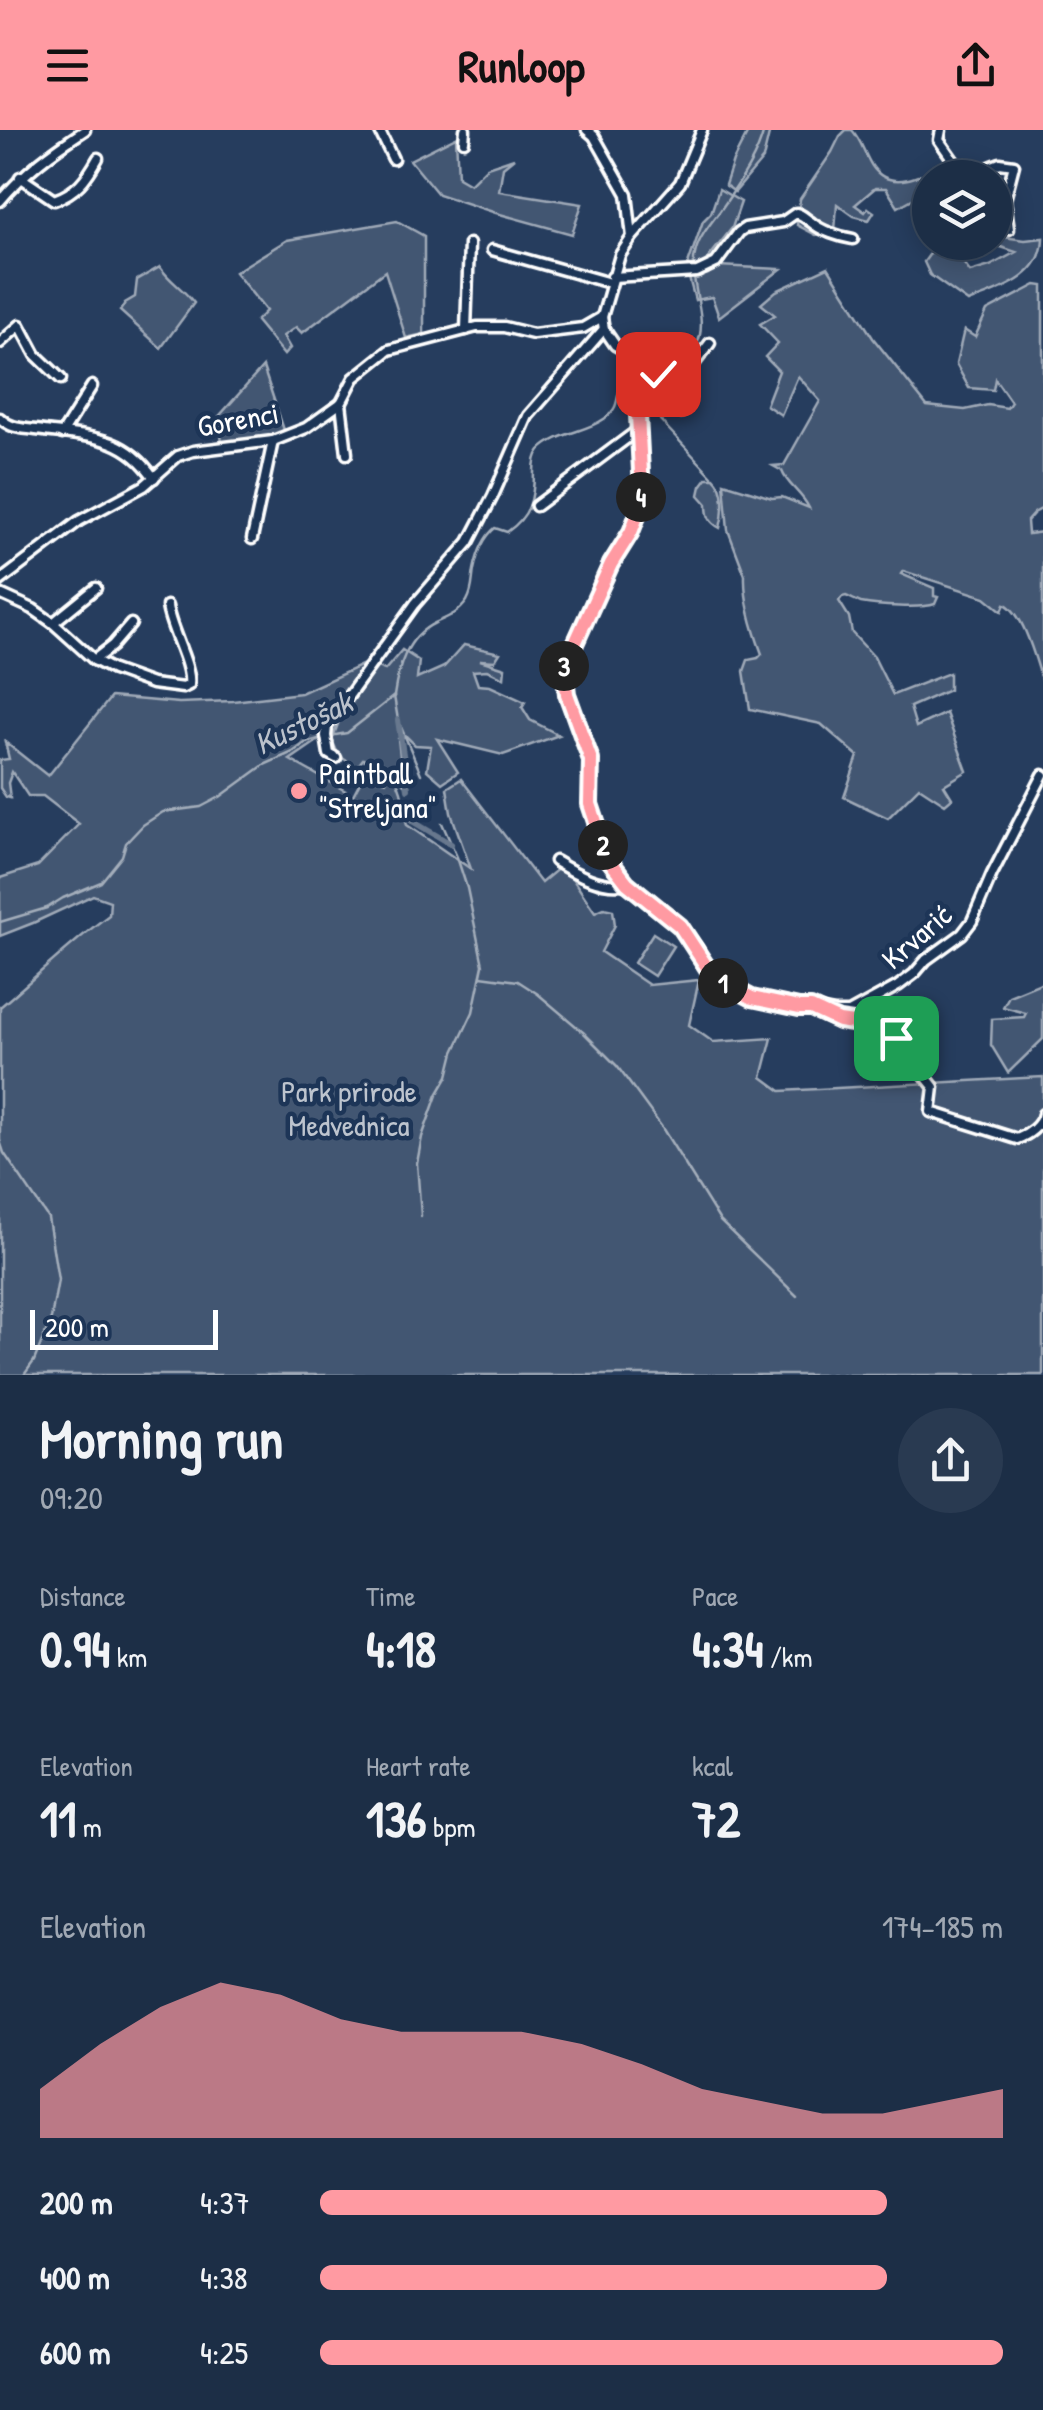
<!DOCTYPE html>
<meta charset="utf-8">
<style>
:root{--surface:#1c2e46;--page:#293a51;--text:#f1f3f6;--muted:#a0a8b3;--line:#3a4a5f;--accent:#ff9aa2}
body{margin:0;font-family:"Patrick Hand",sans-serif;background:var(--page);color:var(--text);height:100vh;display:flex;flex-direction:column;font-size:38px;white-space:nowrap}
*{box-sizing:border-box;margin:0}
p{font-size:32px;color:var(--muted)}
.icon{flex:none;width:55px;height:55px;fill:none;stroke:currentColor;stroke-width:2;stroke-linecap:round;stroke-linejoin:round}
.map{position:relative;height:1245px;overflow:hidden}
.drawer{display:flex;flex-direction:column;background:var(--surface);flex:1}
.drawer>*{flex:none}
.buttons{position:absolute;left:912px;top:30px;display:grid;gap:20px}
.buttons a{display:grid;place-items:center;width:100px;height:100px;border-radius:50%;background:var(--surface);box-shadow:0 5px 25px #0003,0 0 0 2px var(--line);font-size:50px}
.scale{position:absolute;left:30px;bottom:25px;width:188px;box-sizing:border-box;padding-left:10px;border:5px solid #fff;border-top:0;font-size:28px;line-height:35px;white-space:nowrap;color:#fff;-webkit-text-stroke:8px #1d3557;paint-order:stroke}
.pin{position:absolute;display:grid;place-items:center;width:85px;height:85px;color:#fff;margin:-42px;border-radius:20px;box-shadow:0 5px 15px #0006}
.km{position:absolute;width:50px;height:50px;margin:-25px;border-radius:50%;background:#222;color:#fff;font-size:28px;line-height:50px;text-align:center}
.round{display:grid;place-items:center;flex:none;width:105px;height:105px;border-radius:52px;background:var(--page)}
.headline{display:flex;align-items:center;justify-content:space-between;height:170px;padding:0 40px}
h1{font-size:55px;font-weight:700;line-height:75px}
.figures{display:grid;grid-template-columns:repeat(3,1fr);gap:15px;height:170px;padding:10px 40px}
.figures div{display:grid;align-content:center}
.figures b{font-size:50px;font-weight:700}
.figures small{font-size:28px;font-weight:400}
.figures p{font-size:28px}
.chart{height:280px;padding:20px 40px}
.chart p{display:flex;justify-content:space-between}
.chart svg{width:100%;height:180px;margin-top:10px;fill:var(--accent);opacity:.7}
ul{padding:0 40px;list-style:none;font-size:32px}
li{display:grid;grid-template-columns:160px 120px 1fr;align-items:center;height:75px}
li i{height:25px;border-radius:12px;background:var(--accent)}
header{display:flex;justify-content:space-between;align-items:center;height:130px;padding:0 40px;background:var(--accent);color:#111;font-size:45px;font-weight:700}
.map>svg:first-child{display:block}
.green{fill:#425672;stroke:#a0aab8;stroke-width:2.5}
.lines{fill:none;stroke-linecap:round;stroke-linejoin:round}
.stream{stroke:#a4aebb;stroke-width:2.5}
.canal{stroke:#67788e;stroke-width:6}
.minor-casing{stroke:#fff;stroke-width:15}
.minor{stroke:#1d3557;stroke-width:8}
.route-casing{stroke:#fff;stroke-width:20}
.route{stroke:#ff9aa2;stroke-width:12}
.poi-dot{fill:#ff9aa2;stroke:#1d3557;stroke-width:4}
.labels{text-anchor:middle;stroke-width:9;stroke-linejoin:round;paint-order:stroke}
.street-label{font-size:30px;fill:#fff;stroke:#1d3557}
.poi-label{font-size:30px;fill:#fff;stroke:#1d3557;text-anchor:start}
.park-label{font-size:30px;fill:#bdc4ce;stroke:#1d3557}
.water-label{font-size:32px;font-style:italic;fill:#bbc2cc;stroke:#1d3557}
</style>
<header><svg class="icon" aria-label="menu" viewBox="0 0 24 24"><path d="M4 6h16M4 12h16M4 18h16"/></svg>Runloop<svg class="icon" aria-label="share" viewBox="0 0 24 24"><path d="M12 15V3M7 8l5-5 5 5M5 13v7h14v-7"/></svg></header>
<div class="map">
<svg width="1043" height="1245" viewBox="0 0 1043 1245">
<rect width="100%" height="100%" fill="#263d5e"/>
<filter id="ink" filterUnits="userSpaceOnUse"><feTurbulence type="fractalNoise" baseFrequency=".01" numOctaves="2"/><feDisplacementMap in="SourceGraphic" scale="20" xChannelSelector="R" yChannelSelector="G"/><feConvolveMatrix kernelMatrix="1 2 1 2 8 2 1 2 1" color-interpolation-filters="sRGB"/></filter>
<g filter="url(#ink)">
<!-- green -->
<g class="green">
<path d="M749,0h21l-7,29 -28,33 -10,-7 8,-24z"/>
<path d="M846,0h6c10,11 12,24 20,36 20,30 58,5 81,-7l8,13 -9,5 -22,1v11l-32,18 -12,-19h-11l-20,17 10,7 3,-4 6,4 -5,8 -15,-4 -17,-12 -2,27 -19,4 -19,-10 3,-26 32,-47 8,-16z"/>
<path d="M456,7l2,40 12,7 17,-17 27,-9 -11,9 -4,24 83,13 -10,30 -76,-21 -58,-19 -28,-34z"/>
<path d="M719,59l22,13 -9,26 -30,38 -16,4 17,-49 8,-8z"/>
<path d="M397,91l27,15v98l-18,4 -21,-67 -83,62 -6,-6 -13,9 7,12 -6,7 -28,-34 10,-10 -31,-39 52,-32z"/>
<path d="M1003,107l22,3 18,-2c0,40 -45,52 -75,64l-38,-27 -6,-13 5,-7 20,-12 21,29 20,-6 26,-14 -27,-9 6,-1v-3z"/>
<path d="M718,136l63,3 -62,48 -7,-20 -17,3 -6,-22 19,-4z"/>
<path d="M160,137c10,15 23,21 34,36l-33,45 -41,-37 5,-8 10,-6 2,-17z"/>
<path d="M828,137l45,71 54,68 38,4 23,-5 19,3 4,-6 -16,-23 -2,11 -24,-2 -13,-24 8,-34 11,7 12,-26 49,-26 7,1v222l-9,5 -7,8 1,13 15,-2v151c-7,-21 -19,-70 -38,-79l-3,7 -17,-14 -82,-26 -2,3 33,14v8l4,1 -3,7c-14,5 -58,2 -74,-1 -3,-1 -12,-6 -15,-7l-4,1 -3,4 10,16 3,16 22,24 19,38 56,-22v17l-39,17 6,20 30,-14 21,58 -23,14 8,13 -7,6 -26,-17 -31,31 -44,-21 14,-41 -37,-32 -71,-15 -6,-38 4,-11 10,-2 4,-4c-9,-24 -18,-53 -17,-79l-17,-45 -4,-47 48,15 10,-1 27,11c-7,-15 -22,-23 -27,-37l-9,-5 11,-1 36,-64 -22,-25 -17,39 -15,-10 13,-34 -14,-14 13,-14 -18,-19 15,-9 -14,-11 15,-13z"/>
<path d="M263,237l22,66 -1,3 -62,9 -2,-22 -6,-1z"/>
<path d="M707,348h7c12,11 10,35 6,50 -11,-6 -13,-12 -13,-24l-8,-9 2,-9z"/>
<path d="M464,515l36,8 -5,8 -15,-1 25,8 -1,10 -17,-8 -14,1 5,14 12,1 35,16 -3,5 8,13 29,15 -56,20 -66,-16 21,33 -16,11 -15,-13 4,-24 -16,-1 -9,-9 -8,3 5,44 -17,-17 -23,-7 -6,8 -18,-11 -7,-16 6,-16 -11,-4 -8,20 -29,20 63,35 10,-19 23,5 7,-7c11,16 10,33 14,51l64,44 -20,-56 -4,-25 14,-9 80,104 19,-16 10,8 25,37 9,-4 9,2 2,15 -14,27 48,33 50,-5 -10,45 24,17 59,-4 -10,39 19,14 262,-14v298h-1043v-368c37,-31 71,-64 109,-92l1,-14 -17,-6 -60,28 -33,13v-58l38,-12 41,-42 -36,-28h-15l-16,-24 -4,11 2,15 -4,-1 -6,-9v-28l9,-1 -4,-17 43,34 63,-79 68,6 54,-2 68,-8 65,-30 19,7 17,-20 17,11 -2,18 27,-12z"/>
<path d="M653,803l20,13 -19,30 -20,-13z"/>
<path d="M1043,852v57l-35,34 -17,-28 1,-26 32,-2 2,-4 -23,-6 6,-11z"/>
</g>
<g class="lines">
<!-- stream -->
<g class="stream">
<path d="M672,239c56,-31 11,-77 24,-119 4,-14 15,-27 24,-39 17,-25 37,-52 44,-81"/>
<path d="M660,290l52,56"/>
<path d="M394,566l4,24 23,54"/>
<path d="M330,606l17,-3 47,-37c4,-28 12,-59 41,-73 13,-6 24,-10 32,-22 6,-10 5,-20 7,-31 3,-15 9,-32 21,-42l12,4c23,-16 27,-33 27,-60 0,-8 1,-16 6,-22 16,-17 46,-18 64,-31 19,-13 9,-25 21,-39l26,-2"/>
<path d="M0,792l47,-14 16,-10 38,-16 21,-26 4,-13 17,-18 20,-13 38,-5 19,-10 44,-32 29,-13 12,-9 17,-5"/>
<path d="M481,846l37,5 20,13 45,38 34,34 44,60 59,95 77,75"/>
<path d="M0,1011l4,12 44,65 10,62 -7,39 -17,42 -10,14"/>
<path d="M421,1086l-4,-53 5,-26 15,-42 11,-19 6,-24 19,-40 10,-47 -16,-77 -10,-31 -15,-34"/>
</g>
<!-- canal -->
<g class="canal">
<path d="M398,590l10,69"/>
<path d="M412,687v4l39,23"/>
</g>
<!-- minor casing -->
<g class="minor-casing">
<g id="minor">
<path d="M379,0l14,29"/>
<path d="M587,0l7,6 33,58 5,43"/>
<path d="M941,0l-2,10 26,37 35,-14 14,2 -9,35 4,29"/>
<path d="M464,11l1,-11"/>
<path d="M20,47l34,23c22,-7 33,-22 44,-42"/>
<path d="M0,71c25,-30 53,-50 85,-71"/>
<path d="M492,120l118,33"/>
<path d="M612,147l85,-5 19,-9 23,-31 6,-4 38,-6 13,-9c6,1 10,6 15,9 10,9 29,15 42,17"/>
<path d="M466,200l3,-86"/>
<path d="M0,213l20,-18 16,30 25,24"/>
<path d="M658,245l-19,40 3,76 -4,24 -7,17 -20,32 -44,94 -3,20 3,16 24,66 -1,45 20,56 17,22 53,43 17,22 10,21 7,9 38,21 82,14h15l49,-27 16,-12 12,-14 36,-26 10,-13 20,-47 51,-99"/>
<path d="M658,245l-5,-10 -38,-20 -11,-16 -2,-12 18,-62 12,-18 48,-54 22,-53"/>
<path d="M658,245l27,1"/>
<path d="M341,273l6,51"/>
<path d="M681,282l4,-36 25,-33"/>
<path d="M0,288c11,11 22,10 36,12 50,7 87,3 118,48"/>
<path d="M62,304l30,-48"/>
<path d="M536,376l102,-76"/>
<path d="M252,409l21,-98"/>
<path d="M0,451l79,-60 65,-35 34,-30 15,-5 80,-10 33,-13 35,-25 13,-25 35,-28 88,-23h27l29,7 50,-6 19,-11"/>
<path d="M0,464l33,15 20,14 41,37 19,10 39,14 31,4 6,-3c3,-20 -19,-55 -22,-79"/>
<path d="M53,493l43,-35"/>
<path d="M94,530l18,-14 19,-22"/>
<path d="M336,628l-7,-4 -3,-18 1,-10 88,-122 54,-62 24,-46 35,-80 76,-87"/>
<path d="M555,731c21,13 48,28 72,22"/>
<path d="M822,884c17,11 37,7 56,12 17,5 43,46 56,61l-3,25 86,27c11,-4 24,-13 26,-25"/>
</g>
</g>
<!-- minor -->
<use href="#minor" class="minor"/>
</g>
</g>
<g class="lines" filter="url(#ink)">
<!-- route casing -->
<g class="route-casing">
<path id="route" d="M658,244l-20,41 4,76 -4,23 -7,18 -20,32 -47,104 3,26 24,66 -1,44 14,42 6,15 17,22 53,43 34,52 38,20 47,10h12l28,13 41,6 16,11"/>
</g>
<!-- route -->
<use href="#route" class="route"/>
</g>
<!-- markers -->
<circle class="poi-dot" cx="299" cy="661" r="10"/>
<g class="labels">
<!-- street labels -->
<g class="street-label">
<text transform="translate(238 290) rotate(-10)" y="10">Gorenci</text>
<text transform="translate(917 807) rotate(-41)" y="10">Krvarić</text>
</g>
<!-- poi labels -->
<g class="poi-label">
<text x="319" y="654">Paintball<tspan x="319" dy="34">"Streljana"</tspan></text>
</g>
<!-- park labels -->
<g class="park-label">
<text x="349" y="972">Park prirode<tspan x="349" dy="34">Medvednica</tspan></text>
</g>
<!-- water labels -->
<g class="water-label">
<text transform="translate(303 593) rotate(-26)" y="11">Kustošak</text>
</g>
</g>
</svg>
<div class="buttons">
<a><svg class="icon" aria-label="layers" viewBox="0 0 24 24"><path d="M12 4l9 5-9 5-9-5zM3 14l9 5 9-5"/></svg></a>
</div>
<div class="scale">200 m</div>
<div class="pin" style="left:896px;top:908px;background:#1e9e55"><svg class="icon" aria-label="arrive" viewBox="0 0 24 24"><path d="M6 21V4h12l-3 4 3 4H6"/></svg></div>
<div class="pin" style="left:658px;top:244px;background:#d93025"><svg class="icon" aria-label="check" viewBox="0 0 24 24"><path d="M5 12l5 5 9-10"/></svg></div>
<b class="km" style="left:723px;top:853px">1</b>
<b class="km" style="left:603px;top:715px">2</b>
<b class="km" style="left:564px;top:536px">3</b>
<b class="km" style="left:641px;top:367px">4</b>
</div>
<section class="drawer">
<div class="headline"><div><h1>Morning run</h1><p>09:20</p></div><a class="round"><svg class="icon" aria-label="share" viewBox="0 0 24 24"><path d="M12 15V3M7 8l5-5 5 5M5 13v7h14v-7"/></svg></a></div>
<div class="figures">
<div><p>Distance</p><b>0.94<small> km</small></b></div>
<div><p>Time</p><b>4:18</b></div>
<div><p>Pace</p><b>4:34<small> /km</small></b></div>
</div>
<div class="figures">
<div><p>Elevation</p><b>11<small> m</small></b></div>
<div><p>Heart rate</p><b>136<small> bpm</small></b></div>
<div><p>kcal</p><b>72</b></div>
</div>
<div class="chart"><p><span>Elevation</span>174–185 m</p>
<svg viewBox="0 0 160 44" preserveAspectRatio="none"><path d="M0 44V32L10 21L20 12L30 6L40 9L50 15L60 18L70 18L80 18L90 21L100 26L110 32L120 35L130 38L140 38L150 35L160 32V44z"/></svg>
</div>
<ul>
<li><b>200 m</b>4:37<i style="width:83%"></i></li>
<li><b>400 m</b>4:38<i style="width:83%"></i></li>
<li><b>600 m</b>4:25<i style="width:100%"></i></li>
</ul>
</section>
